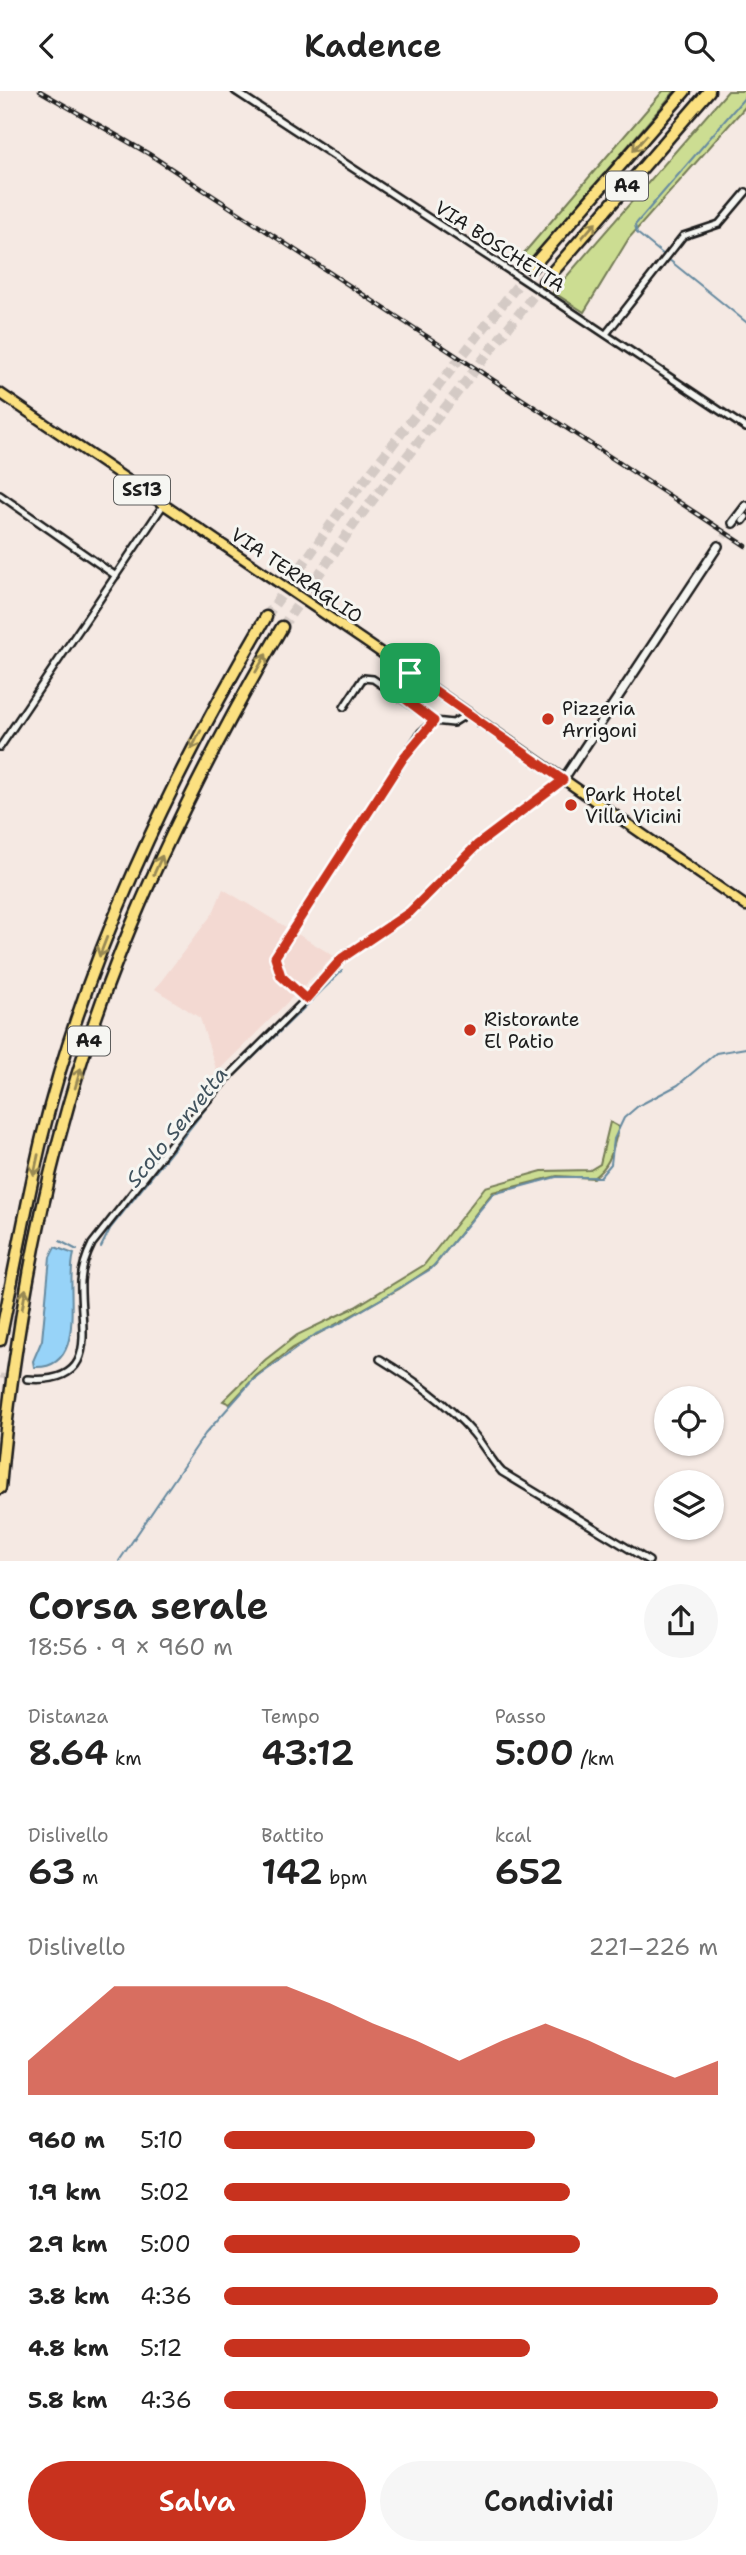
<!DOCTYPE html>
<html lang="it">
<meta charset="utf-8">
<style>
:root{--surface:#fff;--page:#f6f6f6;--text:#222;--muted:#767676;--accent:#c8321e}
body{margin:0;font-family:"Shantell Sans",sans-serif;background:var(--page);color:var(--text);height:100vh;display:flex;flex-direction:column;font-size:26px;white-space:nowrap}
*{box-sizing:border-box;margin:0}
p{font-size:23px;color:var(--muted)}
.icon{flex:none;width:38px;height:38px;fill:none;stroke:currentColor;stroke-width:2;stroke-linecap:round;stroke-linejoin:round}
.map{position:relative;height:1470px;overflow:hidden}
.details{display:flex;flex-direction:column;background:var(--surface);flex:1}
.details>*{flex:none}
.controls{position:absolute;left:654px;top:1295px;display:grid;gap:14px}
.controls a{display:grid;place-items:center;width:70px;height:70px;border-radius:50%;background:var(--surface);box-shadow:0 2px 5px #0004;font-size:35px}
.pin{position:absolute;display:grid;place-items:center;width:60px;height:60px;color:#fff;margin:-30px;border-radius:14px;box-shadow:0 4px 10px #0006}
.round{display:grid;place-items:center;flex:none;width:74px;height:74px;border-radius:37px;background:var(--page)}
.head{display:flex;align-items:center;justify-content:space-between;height:119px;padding:0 28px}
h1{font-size:38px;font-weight:600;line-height:52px}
.figures{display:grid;grid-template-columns:repeat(3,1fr);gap:10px;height:119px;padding:7px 28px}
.figures div{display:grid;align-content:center}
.figures b{font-size:35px;font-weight:600}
.figures small{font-size:19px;font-weight:400}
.figures p{font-size:19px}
.chart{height:196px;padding:14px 28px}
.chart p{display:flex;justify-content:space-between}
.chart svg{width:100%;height:126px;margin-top:7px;fill:var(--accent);opacity:.7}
.button{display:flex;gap:14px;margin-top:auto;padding:14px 28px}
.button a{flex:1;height:80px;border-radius:42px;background:var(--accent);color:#fff;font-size:28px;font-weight:600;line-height:80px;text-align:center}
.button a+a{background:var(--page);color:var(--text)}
ul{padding:0 28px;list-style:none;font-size:23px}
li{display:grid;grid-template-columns:112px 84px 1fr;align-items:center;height:52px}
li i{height:18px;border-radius:9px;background:var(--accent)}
header{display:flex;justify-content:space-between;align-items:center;height:91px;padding:0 28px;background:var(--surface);font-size:32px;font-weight:600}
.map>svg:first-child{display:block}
.built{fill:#f3d9d2}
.green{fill:#ccdd92;stroke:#747c57;stroke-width:2}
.water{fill:#97d3f8;stroke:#668aa0;stroke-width:2}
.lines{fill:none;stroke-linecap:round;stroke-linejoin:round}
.stream{stroke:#668aa0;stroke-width:2}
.street-tunnel{stroke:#d4cac5;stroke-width:5;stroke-dasharray:5 2.5;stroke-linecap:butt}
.secondary-tunnel{stroke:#d4cac5;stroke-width:7;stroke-dasharray:7 3.5;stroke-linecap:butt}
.highway-tunnel{stroke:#d4cac5;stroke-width:10;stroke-dasharray:10 5;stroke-linecap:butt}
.street-casing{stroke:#1c1c1c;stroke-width:10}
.secondary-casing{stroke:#1c1c1c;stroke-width:12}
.primary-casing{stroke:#1c1c1c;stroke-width:13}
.highway-casing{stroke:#1c1c1c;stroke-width:15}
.street{stroke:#f6f6f2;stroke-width:5}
.secondary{stroke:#f6f6f2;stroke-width:7}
.primary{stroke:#fbe080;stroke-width:8}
.highway{stroke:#fbe080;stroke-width:10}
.rail-casing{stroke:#1c1c1c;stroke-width:4.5}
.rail{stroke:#f6f6f2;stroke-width:2;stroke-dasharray:5;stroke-linecap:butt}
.street-bridge-casing{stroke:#1c1c1c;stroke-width:10;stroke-linecap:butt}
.street-bridge{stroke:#f6f6f2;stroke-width:5}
.oneway{stroke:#978853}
.route-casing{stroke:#fff;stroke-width:14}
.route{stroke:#c8321e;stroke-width:9}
.poi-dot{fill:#c8321e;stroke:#f6f6f2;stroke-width:2.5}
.labels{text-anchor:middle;stroke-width:6;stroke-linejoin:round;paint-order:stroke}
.shield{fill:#f6f6f2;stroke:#5d5d5c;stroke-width:2}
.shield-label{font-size:18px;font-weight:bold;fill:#1c1c1c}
.street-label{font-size:19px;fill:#1c1c1c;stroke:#f6f6f2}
.poi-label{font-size:19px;fill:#1c1c1c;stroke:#f6f6f2;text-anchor:start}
.water-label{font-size:21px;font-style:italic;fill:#41535e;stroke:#f6f6f2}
</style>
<header><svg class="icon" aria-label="back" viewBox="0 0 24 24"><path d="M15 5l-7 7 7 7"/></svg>Kadence<svg class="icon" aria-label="search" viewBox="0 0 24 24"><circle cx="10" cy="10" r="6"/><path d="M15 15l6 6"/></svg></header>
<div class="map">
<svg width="746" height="1470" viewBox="0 0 746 1470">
<rect width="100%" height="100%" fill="#f5e9e3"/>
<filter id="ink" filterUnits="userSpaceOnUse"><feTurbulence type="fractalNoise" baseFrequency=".0143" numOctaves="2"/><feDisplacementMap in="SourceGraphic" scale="14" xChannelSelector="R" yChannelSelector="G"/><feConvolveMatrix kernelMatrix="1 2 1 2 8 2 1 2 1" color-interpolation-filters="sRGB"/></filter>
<g filter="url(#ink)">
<!-- built -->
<path class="built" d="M223,798l111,67 -117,116 -17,-54 -45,-29 58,-76z"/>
<!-- green -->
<g class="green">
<path d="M663,0h12l-150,175 -7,-6z"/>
<path d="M728,0h18v15l-117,132 -45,74 -31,-20z"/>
<path d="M610,1031l9,5c-7,22 -6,36 -26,51l-36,-2 -64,16 -58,73 -36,24 -106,59 -37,28 -26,28 -7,-3 42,-41 32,-25 58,-28 69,-42 61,-78 57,-16 48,-1 10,-6z"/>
</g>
<!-- water -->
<path class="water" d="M55,1156l19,7c-10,32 16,116 -40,113l-1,-6 9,-21 8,-83z"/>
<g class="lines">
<!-- stream -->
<g class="stream">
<path d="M664,164l-27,-22 -2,-8 111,-129"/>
<path d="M668,168l78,63"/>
<path d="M60,1150l17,9"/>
<path d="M101,1156l9,-18 113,-142 119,-116"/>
<path d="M119,1470l86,-127 48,-54 63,-46 23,-10 92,-55 62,-75 63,-17h44l11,-13 3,-25 10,-21 14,-12 40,-21 38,-32 30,-5"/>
</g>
<!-- street-tunnel -->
<path class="street-tunnel" d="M0,1285l27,3"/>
<!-- secondary-tunnel -->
<path class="secondary-tunnel" d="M718,455l15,-23"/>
<!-- highway-tunnel -->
<g class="highway-tunnel">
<path d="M266,526l75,-107 190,-242"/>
<path d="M282,536l75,-107 187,-238"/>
</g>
<!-- street casing -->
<g class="street-casing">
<g id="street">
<path d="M235,0l278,182"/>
<path d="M554,209l192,128"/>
<path d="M606,243l77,-98 36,-12 27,-32"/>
<path d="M0,404l116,81"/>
<path d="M743,430l3,-4"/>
<path d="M396,601l14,-20"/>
<path d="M344,616l19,-29 10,1 61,42"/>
<path d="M0,656l164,-243"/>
<path d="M306,908l-25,-23 -6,-19 146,-225 13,-11 19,2 16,-10"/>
<path d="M380,1268c34,21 66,43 93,74 11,13 18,27 29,39l147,89"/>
<path d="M27,1288c76,6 52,-52 54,-98 1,-14 5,-25 11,-37l93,-118 42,-48 94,-94 21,-26 68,-46 68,-68 85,-64"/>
</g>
</g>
<!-- secondary casing -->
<g class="secondary-casing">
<g id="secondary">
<path d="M733,432l13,-17"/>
<path d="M563,689l155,-234"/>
</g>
</g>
<!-- primary casing -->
<g class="primary-casing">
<path id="primary" d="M0,302l373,254 373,259"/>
</g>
<!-- highway casing -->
<g class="highway-casing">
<g id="highway">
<path d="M531,177l154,-177"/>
<path d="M544,191l165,-191"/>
<path d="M0,1249c14,-67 26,-136 42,-203 45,-184 128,-357 224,-520"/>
<path d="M0,1397c16,-181 52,-365 120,-535 45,-113 101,-221 162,-326"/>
</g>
</g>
<!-- street -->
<use href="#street" class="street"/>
<!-- secondary -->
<use href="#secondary" class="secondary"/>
<!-- primary -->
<use href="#primary" class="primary"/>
<!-- highway -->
<use href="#highway" class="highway"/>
<!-- rail casing -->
<g class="rail-casing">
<path id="rail" d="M40,0l109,63 597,392"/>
</g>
<!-- rail -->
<use href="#rail" class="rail"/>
<!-- street-bridge casing -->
<g class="street-bridge-casing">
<path id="street-bridge" d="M513,182l41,27"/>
</g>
<!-- street-bridge -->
<use href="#street-bridge" class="street-bridge"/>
</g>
<!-- one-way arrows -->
<defs><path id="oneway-shaft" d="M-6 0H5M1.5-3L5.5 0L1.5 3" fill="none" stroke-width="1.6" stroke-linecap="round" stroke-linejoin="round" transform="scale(1.75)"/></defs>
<g class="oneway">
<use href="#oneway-shaft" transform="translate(640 52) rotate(131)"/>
<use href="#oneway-shaft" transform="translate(589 139) rotate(-49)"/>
<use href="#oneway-shaft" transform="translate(261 572) rotate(-60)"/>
<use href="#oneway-shaft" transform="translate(196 649) rotate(117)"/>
<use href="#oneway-shaft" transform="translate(158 774) rotate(-66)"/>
<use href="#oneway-shaft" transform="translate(103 856) rotate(111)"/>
<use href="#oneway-shaft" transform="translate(78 987) rotate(-74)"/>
<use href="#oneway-shaft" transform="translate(36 1074) rotate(102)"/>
<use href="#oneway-shaft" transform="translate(24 1208) rotate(-80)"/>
</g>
</g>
<g class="lines" filter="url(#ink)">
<!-- route casing -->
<g class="route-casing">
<path id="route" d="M410,582l153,107 -85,64 -68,68 -68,46 -36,41 -25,-23 -6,-19 129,-200 30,-36 -38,-29z"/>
</g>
<!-- route -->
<use href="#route" class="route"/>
</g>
<!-- markers -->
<g class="poi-dot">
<circle cx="548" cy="628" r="7"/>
<circle cx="571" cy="714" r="7"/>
<circle cx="470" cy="939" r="7"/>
</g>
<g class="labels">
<!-- shield labels -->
<g class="shield">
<rect x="606" y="80.5" width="42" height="29" rx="5"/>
<rect x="114" y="384.5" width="56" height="29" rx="5"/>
<rect x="68" y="935.5" width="42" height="29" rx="5"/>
</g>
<g class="shield-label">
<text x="627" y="101">A4</text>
<text x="142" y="405">SS13</text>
<text x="89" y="956">A4</text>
</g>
<!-- street labels -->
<g class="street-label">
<text transform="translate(500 155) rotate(33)" y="7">VIA BOSCHETTA</text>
<text transform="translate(297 484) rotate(34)" y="7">VIA TERRAGLIO</text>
</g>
<!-- poi labels -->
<g class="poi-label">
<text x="562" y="624">Pizzeria<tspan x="562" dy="22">Arrigoni</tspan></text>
<text x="585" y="710">Park Hotel<tspan x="585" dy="22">Villa Vicini</tspan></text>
<text x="484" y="935">Ristorante<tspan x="484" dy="22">El Patio</tspan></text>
</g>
<!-- water labels -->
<g class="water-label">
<text transform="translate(177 1036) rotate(-51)" y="7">Scolo Servetta</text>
</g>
</g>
</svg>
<div class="controls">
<a><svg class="icon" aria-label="locate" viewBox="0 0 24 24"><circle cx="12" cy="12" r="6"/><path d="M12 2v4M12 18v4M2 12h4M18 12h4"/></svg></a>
<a><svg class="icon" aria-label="layers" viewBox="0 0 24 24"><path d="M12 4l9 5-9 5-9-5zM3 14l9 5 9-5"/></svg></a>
</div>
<div class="pin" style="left:410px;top:582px;background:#1e9e55"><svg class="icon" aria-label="arrive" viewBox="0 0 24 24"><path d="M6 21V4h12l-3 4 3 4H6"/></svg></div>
</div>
<section class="details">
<div class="head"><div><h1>Corsa serale</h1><p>18:56 · 9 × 960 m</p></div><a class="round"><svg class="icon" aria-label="share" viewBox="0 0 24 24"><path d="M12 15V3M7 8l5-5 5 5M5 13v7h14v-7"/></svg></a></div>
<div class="figures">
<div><p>Distanza</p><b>8.64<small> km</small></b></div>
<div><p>Tempo</p><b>43:12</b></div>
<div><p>Passo</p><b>5:00<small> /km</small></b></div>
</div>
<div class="figures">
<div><p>Dislivello</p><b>63<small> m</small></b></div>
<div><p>Battito</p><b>142<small> bpm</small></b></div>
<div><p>kcal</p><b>652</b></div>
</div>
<div class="chart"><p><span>Dislivello</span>221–226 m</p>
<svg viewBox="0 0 160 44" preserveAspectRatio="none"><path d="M0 44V32L10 19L20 6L30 6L40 6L50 6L60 6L70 12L80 19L90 25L100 32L110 25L120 19L130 25L140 32L150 38L160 32V44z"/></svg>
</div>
<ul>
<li><b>960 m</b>5:10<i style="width:63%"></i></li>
<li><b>1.9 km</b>5:02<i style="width:70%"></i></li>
<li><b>2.9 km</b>5:00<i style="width:72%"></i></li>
<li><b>3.8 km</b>4:36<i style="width:100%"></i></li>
<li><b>4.8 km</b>5:12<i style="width:62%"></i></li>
<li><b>5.8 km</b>4:36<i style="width:100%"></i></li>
</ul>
<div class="button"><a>Salva</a><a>Condividi</a></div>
</section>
